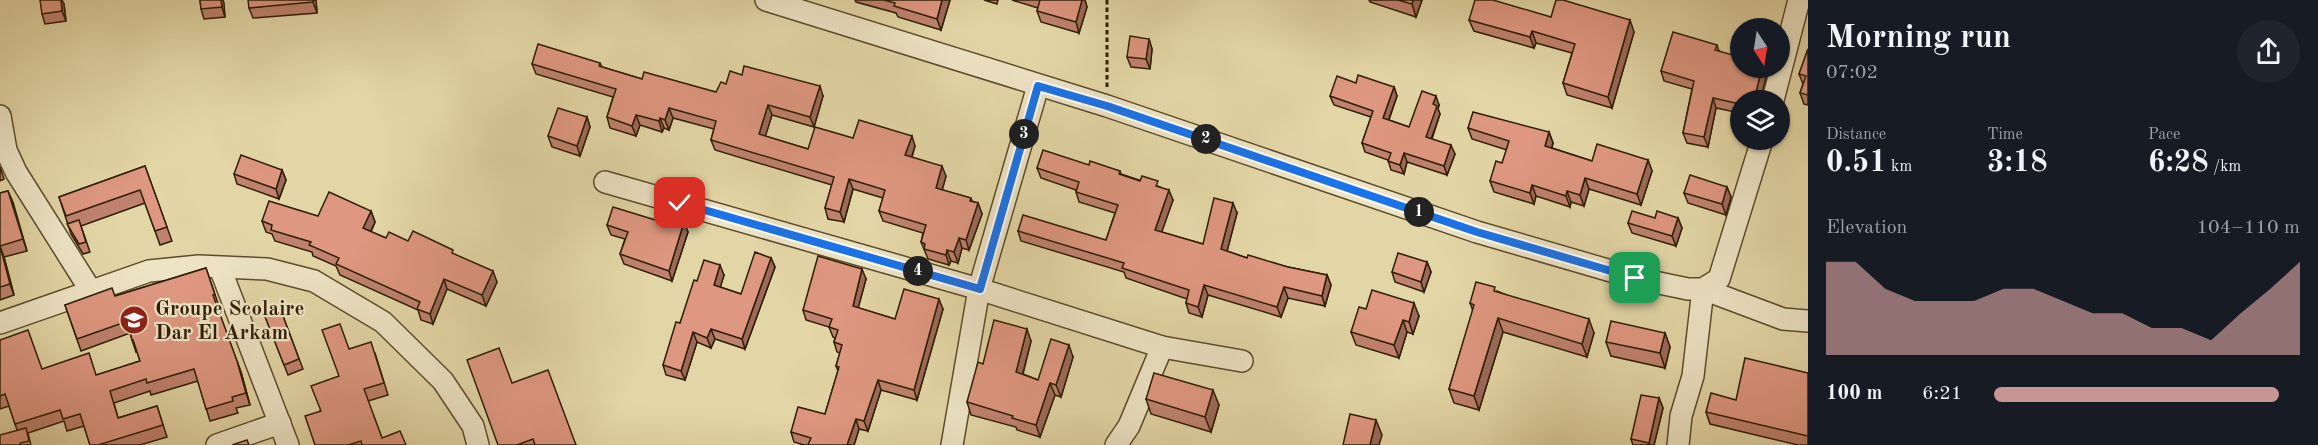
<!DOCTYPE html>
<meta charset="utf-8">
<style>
:root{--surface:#171b24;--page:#20242c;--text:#f1f3f6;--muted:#9ea1a6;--accent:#c59692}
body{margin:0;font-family:"Old Standard TT",serif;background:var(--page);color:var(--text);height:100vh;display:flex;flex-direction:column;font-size:22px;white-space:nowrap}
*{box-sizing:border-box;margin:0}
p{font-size:20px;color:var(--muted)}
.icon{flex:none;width:33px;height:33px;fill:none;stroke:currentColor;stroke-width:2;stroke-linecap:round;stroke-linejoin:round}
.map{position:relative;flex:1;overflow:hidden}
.side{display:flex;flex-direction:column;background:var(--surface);width:510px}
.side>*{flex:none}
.needle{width:39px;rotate:168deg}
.controls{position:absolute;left:1730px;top:18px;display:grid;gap:12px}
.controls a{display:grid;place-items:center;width:60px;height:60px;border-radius:50%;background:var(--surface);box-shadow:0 2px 4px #0004;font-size:30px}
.pin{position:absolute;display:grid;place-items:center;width:51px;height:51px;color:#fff;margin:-26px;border-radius:12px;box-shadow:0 3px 9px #0006}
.km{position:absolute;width:30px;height:30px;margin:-15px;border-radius:50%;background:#222;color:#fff;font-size:16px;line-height:30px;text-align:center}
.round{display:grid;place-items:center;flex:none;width:63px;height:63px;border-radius:32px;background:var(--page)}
.headline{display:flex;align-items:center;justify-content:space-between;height:102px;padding:0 18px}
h1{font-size:33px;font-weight:800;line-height:45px}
.metrics{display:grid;grid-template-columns:repeat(3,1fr);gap:9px;height:102px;padding:6px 18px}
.metrics div{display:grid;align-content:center}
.metrics b{font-size:30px;font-weight:800}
.metrics small{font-size:16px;font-weight:400}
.metrics p{font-size:16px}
.chart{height:168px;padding:12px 18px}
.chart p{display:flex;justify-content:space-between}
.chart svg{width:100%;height:108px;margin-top:6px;fill:var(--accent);opacity:.7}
ul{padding:0 18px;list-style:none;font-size:20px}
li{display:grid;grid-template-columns:96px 72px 1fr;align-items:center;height:45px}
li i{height:15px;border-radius:8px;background:var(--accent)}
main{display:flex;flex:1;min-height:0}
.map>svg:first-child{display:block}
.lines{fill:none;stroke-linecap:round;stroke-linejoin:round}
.minor-casing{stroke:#5d4c2c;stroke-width:24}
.path{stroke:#301e04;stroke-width:3;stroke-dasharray:4.5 3;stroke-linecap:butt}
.minor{stroke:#ede4c5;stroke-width:21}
.wall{fill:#bf826e;stroke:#301e04;stroke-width:1.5}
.shaded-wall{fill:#9b6a5a;stroke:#301e04;stroke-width:1.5}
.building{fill:#de9780;stroke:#301e04;stroke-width:1.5}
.route-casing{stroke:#fff;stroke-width:12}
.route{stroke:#1a73e8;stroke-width:8}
.labels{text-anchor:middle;stroke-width:4.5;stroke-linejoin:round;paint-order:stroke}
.poi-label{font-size:21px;font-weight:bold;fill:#301e04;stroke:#ede4c5;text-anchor:start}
</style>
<main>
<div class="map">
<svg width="1808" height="445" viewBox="0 0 1808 445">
<rect width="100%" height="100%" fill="#e3d6a6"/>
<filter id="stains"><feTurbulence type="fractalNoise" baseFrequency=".00333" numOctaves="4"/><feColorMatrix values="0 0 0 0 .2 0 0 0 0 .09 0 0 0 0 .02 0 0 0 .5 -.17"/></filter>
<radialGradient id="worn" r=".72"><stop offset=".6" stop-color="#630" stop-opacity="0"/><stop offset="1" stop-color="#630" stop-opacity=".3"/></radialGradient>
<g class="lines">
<!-- minor casing -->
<g class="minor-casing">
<g id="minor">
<path d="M766,0l341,106 370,126 158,46 53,11h15l16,-10 43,-139"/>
<path d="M1773,100l25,-96 3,-4"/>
<path d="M0,116l6,34 10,22 75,119"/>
<path d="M605,182l374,107 183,58 80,14"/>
<path d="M220,268l68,177"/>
<path d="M0,323l149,-52 50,-5 68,3 47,12 69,41 60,59 30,45 5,19"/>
<path d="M217,445l63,-22"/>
<path d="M952,445l27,-156 59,-203"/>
<path d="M1116,445l13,-19 33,-79"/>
<path d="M1678,445l3,-29 12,-40 10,-87 80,30 25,2"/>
</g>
</g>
<!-- path -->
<path class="path" d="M1107,0v89"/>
<!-- minor -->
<use href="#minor" class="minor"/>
</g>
<!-- wall -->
<g class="wall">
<path d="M200,0h23l2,17 -21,2 -3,-10z"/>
<path d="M316,0l1,13 -64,5 -4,-10z"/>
<path d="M855,0h95l-9,30 -43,-13 -2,-4 -40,-11z"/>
<path d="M984,0h14l-1,4z"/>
<path d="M1012,0h73l2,7 -8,26 -38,-11 -4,-11 1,-3z"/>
<path d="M1369,0h53l-6,17 -46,-15z"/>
<path d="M64,4l2,17 -21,3 -3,-10z"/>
<path d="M1551,17l83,15 -22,76 -45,-13 -4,-12 9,-30 -36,-10 -2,5 -60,-17 -5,-11z"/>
<path d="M1149,39l3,10 -2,20 -19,-2 -4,-10z"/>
<path d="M1717,45l2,6 48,23 -27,26v13l-24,-5 -8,39 -21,-4 -4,-10 9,-44 -28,-8 -3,-10z"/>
<path d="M1808,49v56l-4,-1 -4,-11 3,-9 -4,-10z"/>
<path d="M600,63l2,4 40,12 74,13 10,-8 97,12 -9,31 -42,-12 -7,21 43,13 45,-11 62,8 -3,11 34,19 -4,14 29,8 1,3 6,2 4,11 -13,36 -7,-2 -4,15 -7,-2 -2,4 -21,-6 -7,-17 2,-9 -40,-12 -4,-10 4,-13 -30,-9 -9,33 -16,-3 -3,-11 7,-23 -117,-35 -4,-10 3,-11 -41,-11 -4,12 -5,-2 -2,4 -22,-7 -4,11 -26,-8 -3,-11 6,-20 -77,-23 -4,-10z"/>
<path d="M1356,83l38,4 3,9 -8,24 20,7 30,-22 -1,4 2,5 -8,25 23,15 -8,21 -40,-13 -3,12 -13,-4 -3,-10 -23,-8 -3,-9 9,-26 -37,-12 -4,-9z"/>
<path d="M587,117l3,10 -10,29 -28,-9 -4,-11z"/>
<path d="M1468,128l81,4 4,11 -1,5 40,13 56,-1 4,11 -11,34 -52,-16 -5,17 -13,-4 -1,5 -34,-11 -2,8 -40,-12 -4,-11 12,-18 5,-13 -35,-11z"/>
<path d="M1089,165l31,6 1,3 39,13 13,13 -12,32 42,12 34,-31 -10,38 20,7 41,9 39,8 4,10 -6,21 -37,-8 -7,19 -73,-22 -6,22 -13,-4 -3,-10 1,-4 -61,-21 -2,-6 -103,-31 -3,-10 88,9 9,-27 -36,-11 -3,-10v-2l-35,-12 -4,-10z"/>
<path d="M145,166l27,75 -12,4 -15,-42 -64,23 9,26 -7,2 -12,-20 -12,-37z"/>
<path d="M0,167l4,12 -4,2z"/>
<path d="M282,170l4,10 -7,19 -42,-15 -3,-10z"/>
<path d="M1727,187l4,10 -5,18 -38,-12 -4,-10z"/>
<path d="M8,191l19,60 -23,6 10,38 -14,5v-107z"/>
<path d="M371,211l4,11 -4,10 15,6 22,3 47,14 42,27 -11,24 -39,-17 -14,35 -12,-4 -3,-10 -78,-35 -4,-9 -23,-10 -1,-4 -37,-11 -3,-7 -6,-2 -4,-11z"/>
<path d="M1655,218h23l4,10 -6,18 -44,-13 -4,-10z"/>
<path d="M607,225l81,7 -16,49 -48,-17 -4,-10 5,-15 -14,-4z"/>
<path d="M771,258l4,9 -30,82 -30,-10 -4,9 -14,-6 -12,38 -19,-5 -3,-10 34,-84 27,-6 -4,12 21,7z"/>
<path d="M1427,262l4,10 -7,20 -29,-10 -3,-10z"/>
<path d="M206,268l13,38 -2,1 24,65 9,33 -14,3 2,5 -28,8 -12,-40 -47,14 -1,-4 -36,12 4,15 39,-12 10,31 -27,8h-50l-6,-19 -17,5 -3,-10 -36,12 3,12h-31l17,-15 -8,-24 -9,3v-69l42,29 55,6 43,-14 -3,-10 -1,1 -4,-12 -2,-7 -49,18 -16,-46 50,-9z"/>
<path d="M866,279l-8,29 37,11 48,-10 -26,91 -36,-10 -13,41 -9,-2 -5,16h-50l-10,-3 -3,-10 34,-18 13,-43 -2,-5 4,-13 -3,-1 -3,-10 1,-4 -2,-1 -4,-10 -23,-7 -3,-10z"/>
<path d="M1497,291l97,42 -7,24 -84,-25 -24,78 -25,-7 -5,-14 24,-78 -3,-8z"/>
<path d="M280,308l23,61 -15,6 -24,-61z"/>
<path d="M1366,309l53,7 -6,18 -6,-2 -8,26 -43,-13 -5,-13z"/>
<path d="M1665,333l5,14 -5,21 -54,-12 -5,-14z"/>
<path d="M1031,341l-8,33 15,6 35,-23 -12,40 -6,-2 -15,42 -23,-7 -1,-3 -45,-12 -4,-13 16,-38z"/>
<path d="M349,349l26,4 13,42 -20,6 14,37 24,7h-91l5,-34 19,-35z"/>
<path d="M1808,373v72h-10l-88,-21 -4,-12 30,-12z"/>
<path d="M512,383l64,62h-78z"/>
<path d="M1659,398l4,10 -9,37h-21l-2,-6z"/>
<path d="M1146,399l73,6 -8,27 -60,-18z"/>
</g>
<!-- shaded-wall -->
<g class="shaded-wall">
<path d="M61,0h1l2,4 2,17 -4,-10z"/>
<path d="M221,0h2l1,3 1,14 -3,-10z"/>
<path d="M313,0h3l1,13 -4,-11z"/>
<path d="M942,0h8l-9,30 -4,-11z"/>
<path d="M1082,0h3l2,7 -8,26 -3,-11z"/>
<path d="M1413,0h9l-6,17 -4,-13z"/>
<path d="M1630,20l4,12 -22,76 -4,-11z"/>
<path d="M1532,31l4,12 -2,5 -4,-11z"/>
<path d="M1149,39l3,10 -2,20 -4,-10z"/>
<path d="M1762,68h2l3,6 -7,26h-6z"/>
<path d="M820,86l3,10 -9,31 -4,-10z"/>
<path d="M1394,87l3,9 -11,31 -3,-9z"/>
<path d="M1436,96l3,9 -1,4 2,5 -11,31 -3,-8 7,-33z"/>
<path d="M1713,98l3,10 -8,39 -4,-10z"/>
<path d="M768,105l4,10 -9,29 -4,-10z"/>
<path d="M669,108l4,10 -4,12 -4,-10z"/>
<path d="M636,115l4,10 -4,11 -4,-10z"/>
<path d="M587,117l3,10 -10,29 -3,-10z"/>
<path d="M660,118l4,10 -2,4 -3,-11z"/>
<path d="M1549,132l4,11 -4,14 -4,-11z"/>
<path d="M912,136l3,10 -6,19 -4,-10z"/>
<path d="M1451,145l4,9 -8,21 -3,-9z"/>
<path d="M1404,153l3,9 -3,12 -4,-9z"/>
<path d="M1648,160l4,11 -11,34 -4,-11z"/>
<path d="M942,166l4,10 -6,22 -4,-10z"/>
<path d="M282,170l4,10 -7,19 -3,-10z"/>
<path d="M1585,178l4,11 -5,17 -4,-11z"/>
<path d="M849,179l4,10 -9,33 -4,-10z"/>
<path d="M1532,185l4,11 -2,8 -4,-11z"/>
<path d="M1727,187l4,10 -5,18 -4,-11z"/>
<path d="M1169,190l4,10 -14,40 -4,-10z"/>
<path d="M8,191l5,11 14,49 -4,-12z"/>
<path d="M1567,191l4,11 -1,5 -4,-11z"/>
<path d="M978,203l4,11 -13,36 -3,-10z"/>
<path d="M1233,203l4,10 -12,46 -4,-10z"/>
<path d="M371,211l4,11 -8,17 -4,-11z"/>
<path d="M1678,218l4,10 -6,18 -4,-10z"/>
<path d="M684,222l4,10 -16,49 -3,-10z"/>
<path d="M959,238l3,10 -4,15 -4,-11z"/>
<path d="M0,246l4,11 10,38 -4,-11z"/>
<path d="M947,250l4,11 -2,4 -3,-10z"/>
<path d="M771,258l4,9 -30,82 -3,-10z"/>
<path d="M1427,262l4,10 -7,20 -3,-10z"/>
<path d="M720,265l4,10 -6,20 -4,-10z"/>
<path d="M862,269l4,10 -10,37 -3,-10z"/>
<path d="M493,271l4,11 -11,24 -4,-11z"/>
<path d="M1327,275l4,10 -6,21 -3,-10z"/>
<path d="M444,279l3,10 -14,35 -3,-10z"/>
<path d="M1204,285l4,10 -6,22 -4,-10z"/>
<path d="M1284,287l4,11 -7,19 -4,-10z"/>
<path d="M939,299l4,10 -26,91 -3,-10z"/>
<path d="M1414,303l5,13 -6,18 -4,-12z"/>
<path d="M1498,318l5,14 -24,78 -5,-14z"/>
<path d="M1589,319l5,14 -7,24 -5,-13z"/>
<path d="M1403,320l4,12 -8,26 -5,-13z"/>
<path d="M711,329l4,10 -4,9 -4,-10z"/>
<path d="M1027,329l4,12 -11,43 -4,-12z"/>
<path d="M693,332l4,10 -12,38 -4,-9z"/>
<path d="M1665,333l5,14 -5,21 -5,-15z"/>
<path d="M1069,345l4,12 -12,40 -5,-12z"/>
<path d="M237,361l4,11 9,33 -4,-12z"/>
<path d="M878,380l3,10 -13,41 -4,-10z"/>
<path d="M1050,383l5,12 -15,42 -4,-12z"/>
<path d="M1213,390l6,15 -8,27 -6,-15z"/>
<path d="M1659,398l4,10 -9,37h-4l-1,-2z"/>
<path d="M856,419l3,10 -5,16h-7z"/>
<path d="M1376,420l6,15 -3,10h-9z"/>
</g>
<!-- building -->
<g class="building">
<path d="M40,0h21l1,11 -20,3z"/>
<path d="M200,0h21l1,7 -21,2z"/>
<path d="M248,0h65v2l-64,6z"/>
<path d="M884,0h58l-5,19 -43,-13 1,-3z"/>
<path d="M1040,0h42l-6,22 -39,-11z"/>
<path d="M1398,0h15l-1,4z"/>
<path d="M1475,0h18l58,17 5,-17h7l67,20 -22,77 -45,-14 12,-39 -43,-13 -2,6 -61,-17z"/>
<path d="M1673,32l44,13 -2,5 25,7v11h22l-8,32h-14v4l-27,-6 -9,39 -21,-4 11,-52 -33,-10z"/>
<path d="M1130,36l19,3 -3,20 -19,-2z"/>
<path d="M538,44l62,19 -1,3 43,13 2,-7 72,20 5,-10 5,2 4,-13 12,4 2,-9 76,20 -10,31 -42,-12 -9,29 49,15 7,-22 38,11 6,-18 53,16 -7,19 37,11 -6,22 35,10 -1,3 8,2 -12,37 -7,-2 -5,14 -7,-2 -1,5 -22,-6 1,-5 -4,-2 5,-17 -47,-14 6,-21 -36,-11 -9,33 -15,-4 9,-31 -123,-37 5,-19 -47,-13 -4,12 -5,-2 -1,3 -23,-6 -4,11 -25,-9 9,-28 -84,-25z"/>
<path d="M1808,49v46l-8,-2 6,-17 -7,-2z"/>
<path d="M1358,75l36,12 -11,31 26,9 13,-36 14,5 -3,8 4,2 -11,31 25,8 -7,21 -40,-13 -4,12 -12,-4 3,-8 -29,-10 11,-32 -43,-15 7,-20 19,7z"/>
<path d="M558,108l29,9 -10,29 -29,-10z"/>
<path d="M1473,112l76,20 -4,14 47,15 5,-17 51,16 -11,34 -52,-16 -5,17 -13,-4 -1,5 -34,-11 -2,8 -40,-12 6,-20 6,2 7,-22 -41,-13z"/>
<path d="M1043,150l46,15 1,-4 30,10 -1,3 21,7 2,-5 16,5 -2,5 13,4 -14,40 48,14 11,-46 19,5 -12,46 26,9 1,-3 40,12 39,8 -5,21 -38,-9 -7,20 -73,-22 -6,22 -12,-4 3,-13 -67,-22 2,-5 -106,-32 5,-16 83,25 12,-35 -42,-13 3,-10 -42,-14z"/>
<path d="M241,155l41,15 -6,19 -42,-15z"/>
<path d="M145,166l22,61 -12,4 -15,-41 -74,26 -7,-19z"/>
<path d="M1690,175l37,12 -5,17 -38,-11z"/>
<path d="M8,191l15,48 -23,7 10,38 -10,3v-94z"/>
<path d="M329,192l42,19 -8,17 23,10 3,-6 19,9 5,-10 40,19 -1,3 41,18 -11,24 -38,-16 -14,35 -13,-5 3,-7 -84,-38 3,-6 -30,-13 2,-3 -40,-12 1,-5 -10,-4 7,-20 49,15z"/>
<path d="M613,207l49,15 2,-7 20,7 -15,49 -49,-17 8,-22 -21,-7z"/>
<path d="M1632,211l23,7 2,-7 21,7 -6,18 -44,-13z"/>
<path d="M79,220l7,22 -7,2 -12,-20z"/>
<path d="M755,252l16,6 -29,81 -31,-10 -4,9 -14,-6 -12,39 -18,-6 13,-43 4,1 14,-43 3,1 7,-21 16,5 -6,20 27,9z"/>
<path d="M1398,253l29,9 -6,20 -29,-10z"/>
<path d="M818,256l44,13 -9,37 42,13 9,-30 35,10 -25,91 -36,-10 -14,41 -8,-2 -9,26h-39l3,-7 -20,-6 7,-25 27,7 14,-47 -3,-1 6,-21 -8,-3 4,-12 -9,-3 3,-8 -29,-9z"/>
<path d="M206,268l9,27h-2l24,66 9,32 -14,4 1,4 -27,8 -12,-40 -47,14 -1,-4 -36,12 8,27 39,-12 6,19 -65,20h-8l-10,-31 -17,5 -3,-9 -45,14 -10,-30 -5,2v-56l28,-10 14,39 47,-16 7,22 44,-14 -7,-21h-1l-4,-19 -51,18 -12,-34 47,-17 3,8z"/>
<path d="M1476,282l19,5 -1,4 95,28 -7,25 -84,-26 -24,78 -25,-7 25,-84 -4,-2z"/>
<path d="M1372,290l42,13 -5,19 -6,-2 -9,25 -43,-13 8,-25 7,2z"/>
<path d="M280,308l19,51 -15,6 -20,-51z"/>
<path d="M994,320l33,9 -11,43 22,8 13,-41 18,6 -13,40 -6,-2 -14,42 -24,-7 1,-2 -46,-14 11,-40 5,2z"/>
<path d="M1611,321l54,12 -5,20 -54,-11z"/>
<path d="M340,324l9,25 22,-7 13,41 -20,6 18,49 18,-7 6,14h-44l-1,-4 -13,4h-33l-10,-29 16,-5 -10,-25 28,-10 -17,-46z"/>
<path d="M499,348l13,35 36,-13 28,75h-41l-2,-6 -16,6h-19l-31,-85z"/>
<path d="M1745,358l63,15v63l-102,-24 5,-19 25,7z"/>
<path d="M1154,373l59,17 -8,27 -59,-18z"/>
<path d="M1641,395l18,3 -10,45 -18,-4z"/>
<path d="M1350,414l26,6 -6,25h-27z"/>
<path d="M26,428l3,13 -9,2v2h-20v-10z"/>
<path d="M247,440l2,5h-17z"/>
</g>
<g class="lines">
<!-- route casing -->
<g class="route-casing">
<path id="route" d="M680,203l300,86 58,-203 69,20 370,126 158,46"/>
</g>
<!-- route -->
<use href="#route" class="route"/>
</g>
<!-- icons -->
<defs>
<g id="school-disc" transform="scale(1.5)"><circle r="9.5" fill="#8f2418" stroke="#ede4c5"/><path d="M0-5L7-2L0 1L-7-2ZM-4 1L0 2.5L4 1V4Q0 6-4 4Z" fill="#fff"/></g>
</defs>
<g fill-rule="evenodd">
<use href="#school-disc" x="134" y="320"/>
</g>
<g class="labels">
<!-- poi labels -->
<g class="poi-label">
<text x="155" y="315">Groupe Scolaire<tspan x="155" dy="24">Dar El Arkam</tspan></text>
</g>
</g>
<rect width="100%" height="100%" filter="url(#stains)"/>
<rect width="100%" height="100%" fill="url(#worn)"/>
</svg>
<div class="controls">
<a><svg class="needle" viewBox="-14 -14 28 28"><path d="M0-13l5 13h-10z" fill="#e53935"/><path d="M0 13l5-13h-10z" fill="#9ea1a6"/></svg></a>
<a><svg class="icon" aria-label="layers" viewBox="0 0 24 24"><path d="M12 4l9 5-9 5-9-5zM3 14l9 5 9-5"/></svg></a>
</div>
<div class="pin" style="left:1635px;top:278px;background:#1e9e55"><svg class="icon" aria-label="arrive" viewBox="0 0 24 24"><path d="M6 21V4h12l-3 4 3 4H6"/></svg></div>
<div class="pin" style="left:680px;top:203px;background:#d93025"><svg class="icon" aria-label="check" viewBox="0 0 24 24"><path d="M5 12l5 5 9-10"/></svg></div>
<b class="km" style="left:1419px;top:212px">1</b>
<b class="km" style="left:1206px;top:139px">2</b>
<b class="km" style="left:1024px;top:134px">3</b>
<b class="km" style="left:918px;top:271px">4</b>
</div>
<section class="side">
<div class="headline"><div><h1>Morning run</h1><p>07:02</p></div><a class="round"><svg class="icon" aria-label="share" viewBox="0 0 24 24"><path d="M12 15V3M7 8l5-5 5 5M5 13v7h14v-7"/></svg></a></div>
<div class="metrics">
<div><p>Distance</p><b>0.51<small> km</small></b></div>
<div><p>Time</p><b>3:18</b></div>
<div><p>Pace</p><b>6:28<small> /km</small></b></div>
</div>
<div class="chart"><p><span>Elevation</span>104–110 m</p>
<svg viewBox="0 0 160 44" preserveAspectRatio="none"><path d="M0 44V6L10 6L20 17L30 22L40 22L50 22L60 17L70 17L80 22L90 27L100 27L110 33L120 33L130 38L140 27L150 17L160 6V44z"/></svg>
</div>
<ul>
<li><b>100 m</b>6:21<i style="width:93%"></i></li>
</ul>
</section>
</main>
